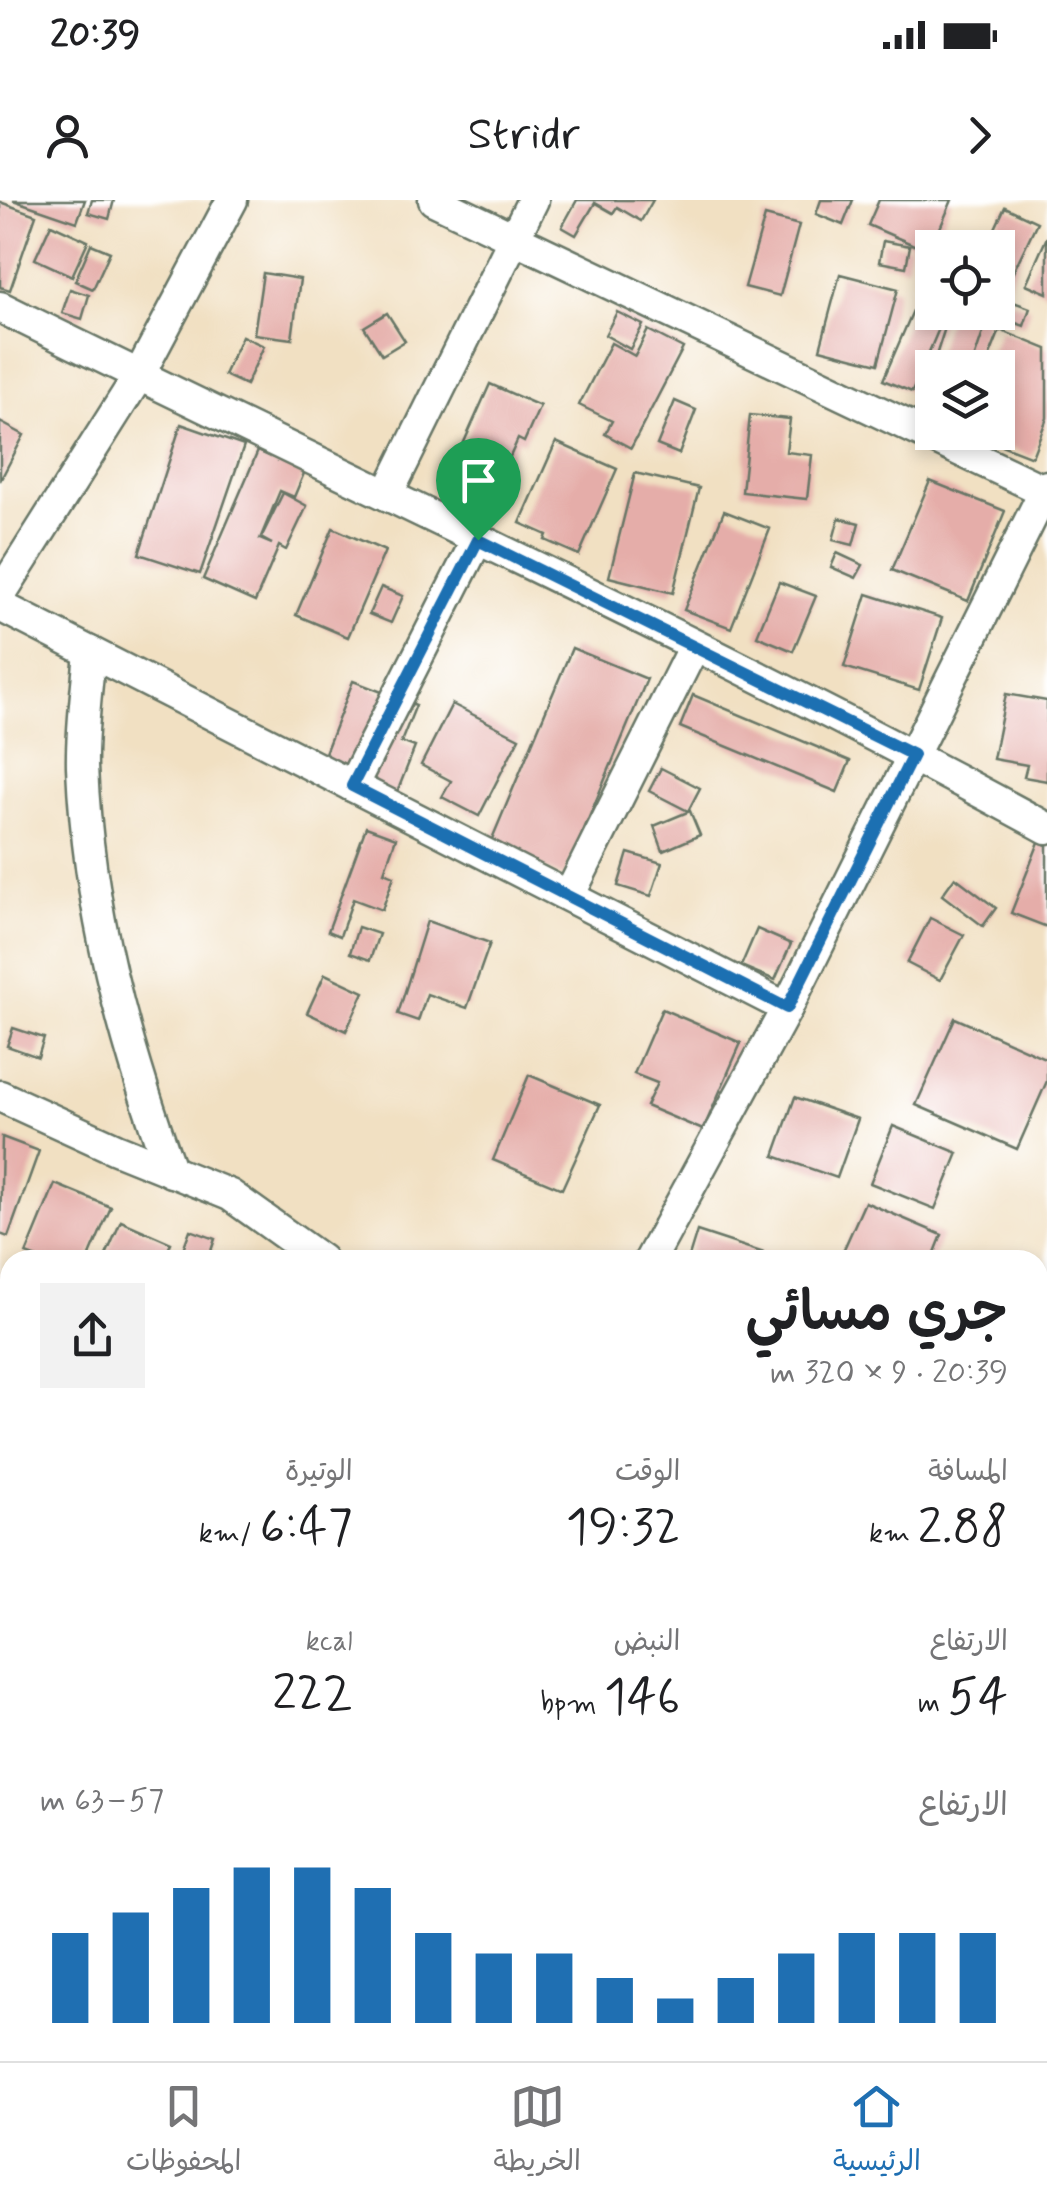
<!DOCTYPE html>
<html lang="ar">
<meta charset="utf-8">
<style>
:root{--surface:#fff;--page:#f2f2f2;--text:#202124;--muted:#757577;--line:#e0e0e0;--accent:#1f6fb2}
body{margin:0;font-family:Mynerve,"Playpen Sans Arabic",sans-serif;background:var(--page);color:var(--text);direction:rtl;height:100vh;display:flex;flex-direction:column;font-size:38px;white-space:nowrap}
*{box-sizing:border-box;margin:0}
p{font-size:32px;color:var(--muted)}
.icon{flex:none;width:55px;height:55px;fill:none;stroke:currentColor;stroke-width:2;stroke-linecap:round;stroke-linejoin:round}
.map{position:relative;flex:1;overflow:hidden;direction:ltr}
.side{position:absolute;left:0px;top:1050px;width:1048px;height:812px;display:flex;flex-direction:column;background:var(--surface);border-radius:30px 30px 0 0;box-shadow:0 5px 15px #0003;direction:rtl}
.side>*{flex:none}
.fabs{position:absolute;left:915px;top:30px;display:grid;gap:20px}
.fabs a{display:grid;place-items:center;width:100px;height:100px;border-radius:0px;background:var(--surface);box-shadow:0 5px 15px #0003;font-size:50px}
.pin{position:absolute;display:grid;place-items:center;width:85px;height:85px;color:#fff;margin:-102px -42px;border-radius:50% 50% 50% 0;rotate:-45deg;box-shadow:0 0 10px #0007}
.pin .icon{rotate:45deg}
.round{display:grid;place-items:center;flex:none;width:105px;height:105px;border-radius:0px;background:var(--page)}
.headline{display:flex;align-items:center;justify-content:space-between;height:170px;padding:0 40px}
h1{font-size:55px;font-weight:600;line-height:75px}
.figures{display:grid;grid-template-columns:repeat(3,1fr);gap:15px;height:170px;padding:10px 40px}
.figures div{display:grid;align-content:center}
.figures b{font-size:50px;font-weight:600}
.figures small{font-size:28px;font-weight:400}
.figures p{font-size:28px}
.chart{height:280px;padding:20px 40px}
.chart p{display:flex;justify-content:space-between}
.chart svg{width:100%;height:180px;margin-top:10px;stroke:var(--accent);stroke-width:6}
.status{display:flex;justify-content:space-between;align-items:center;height:70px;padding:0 50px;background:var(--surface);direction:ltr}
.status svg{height:28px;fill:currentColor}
header{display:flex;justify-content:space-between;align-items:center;height:130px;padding:0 40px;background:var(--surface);font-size:45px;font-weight:600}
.tab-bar{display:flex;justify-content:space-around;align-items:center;height:140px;border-top:2px solid var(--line);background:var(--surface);font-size:28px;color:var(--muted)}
.tab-bar a{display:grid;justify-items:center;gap:5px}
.tab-bar .active{color:var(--accent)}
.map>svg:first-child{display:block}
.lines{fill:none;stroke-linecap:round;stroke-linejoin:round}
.river{stroke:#85b6f1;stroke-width:58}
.building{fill:#e5ada9}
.street-casing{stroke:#687666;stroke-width:35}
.secondary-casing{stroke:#687666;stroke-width:48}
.street{stroke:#fff;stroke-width:30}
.secondary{stroke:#f7e9c3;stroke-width:42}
.route-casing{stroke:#fff;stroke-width:20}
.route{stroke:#1f6fb2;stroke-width:12}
</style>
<div class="status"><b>20:39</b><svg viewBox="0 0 49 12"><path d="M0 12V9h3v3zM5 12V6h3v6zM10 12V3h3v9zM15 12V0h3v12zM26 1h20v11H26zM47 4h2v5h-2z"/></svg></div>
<header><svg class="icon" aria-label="forward" viewBox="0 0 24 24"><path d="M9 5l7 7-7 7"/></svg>Stridr<svg class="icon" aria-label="person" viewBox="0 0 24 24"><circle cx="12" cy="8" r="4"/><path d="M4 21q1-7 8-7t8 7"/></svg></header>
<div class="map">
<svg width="1047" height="1861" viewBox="0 0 1047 1861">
<rect width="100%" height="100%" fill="#fff"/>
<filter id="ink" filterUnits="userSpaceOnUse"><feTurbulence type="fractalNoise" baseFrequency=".01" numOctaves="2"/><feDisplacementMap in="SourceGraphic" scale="20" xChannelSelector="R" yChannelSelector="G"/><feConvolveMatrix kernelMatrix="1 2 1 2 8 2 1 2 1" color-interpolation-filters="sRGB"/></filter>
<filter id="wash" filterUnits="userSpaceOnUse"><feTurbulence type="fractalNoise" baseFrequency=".0048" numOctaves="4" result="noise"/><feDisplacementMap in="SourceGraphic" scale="40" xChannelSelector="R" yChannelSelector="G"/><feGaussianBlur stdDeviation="2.25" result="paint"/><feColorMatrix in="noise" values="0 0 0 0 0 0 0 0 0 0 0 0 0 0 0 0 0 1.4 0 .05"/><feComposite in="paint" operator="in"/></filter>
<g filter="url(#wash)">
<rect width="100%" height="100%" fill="#f1e0c2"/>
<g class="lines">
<!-- river -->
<g class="river">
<path d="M0,1430l10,2"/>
<path d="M1038,1589l9,2"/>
</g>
</g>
<g id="blocks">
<!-- building -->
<g class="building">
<path d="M13,0h72l-8,22z"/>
<path d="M92,0h22l-5,19 -21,-6z"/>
<path d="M577,0h76l-12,21 -24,-14 -4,6 -18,-10 -19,32 -14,-8z"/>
<path d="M821,0h32l-10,25 -27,-11z"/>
<path d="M879,0h73l-22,52 -62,-27z"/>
<path d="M0,2l36,13 -26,75 -10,-3z"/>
<path d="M1005,7l32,15 -31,65 -8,-4v-35h-12z"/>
<path d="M765,16l34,9 -19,71 -35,-9z"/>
<path d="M51,24l37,17 -16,35 -37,-17z"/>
<path d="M1047,37v56l-21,-9z"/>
<path d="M883,41l27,5 -4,21 -27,-5z"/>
<path d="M91,44l19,8 -17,37 -18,-8z"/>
<path d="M263,73l37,6 -8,60 -38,-5z"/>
<path d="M840,74l58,15 -20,75 -58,-15z"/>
<path d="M927,78l5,2v32h14l-34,80 -29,-12z"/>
<path d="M70,89l19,6 -7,24 -20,-6z"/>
<path d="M1005,99l25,9 -6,18 -25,-9z"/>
<path d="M617,112l26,13 -13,24 -25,-14z"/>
<path d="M950,112h40l-19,56h-39z"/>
<path d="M387,113l18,28 -23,14 -18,-28z"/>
<path d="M648,130l35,18 -52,100 -26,-14 7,-13 -33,-16 32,-62 24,13z"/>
<path d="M1000,130l47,19v69l-15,39 -61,-24 27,-1v-64h-13z"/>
<path d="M242,136l22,10 -18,39 -22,-10z"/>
<path d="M932,168v61l-18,-6z"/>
<path d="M490,184l50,22 -16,36 -6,-3 -14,31 -25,-11 -12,27 -19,-8z"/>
<path d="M675,201l21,9 -17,44 -22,-9z"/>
<path d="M750,215l40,4 -4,33 26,3 -5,44 -65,-7z"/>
<path d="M0,222l24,13 -24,46z"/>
<path d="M181,224l63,22 -44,128 -61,-20z"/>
<path d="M556,242l61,27 -38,86 -34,-15 2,-5 -27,-12z"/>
<path d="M258,251l47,20 -11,26 -14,-6 -20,48 12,5 -11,-6 22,-45 24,13 -21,44 -7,-4 -24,56 -52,-23z"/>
<path d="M635,273l64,15 -26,105 -64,-16z"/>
<path d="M930,281l75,30 -37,90 -76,-31z"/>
<path d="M724,311l46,18 -39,99 -47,-18z"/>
<path d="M839,318l20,5 -6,22 -20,-5z"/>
<path d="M333,328l52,23 -37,86 -52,-22z"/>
<path d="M837,353l26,12 -7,13 -25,-11z"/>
<path d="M779,382l37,14 -23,55 -36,-15z"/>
<path d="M381,387l22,9 -12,27 -22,-9z"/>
<path d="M867,394l75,24 -23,72 -75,-23z"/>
<path d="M572,448l75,31 -83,198 -75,-31z"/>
<path d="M353,481l63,24 -15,37 14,5 -21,53 -76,-29z"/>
<path d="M1006,494l41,7v80l-23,-4 3,-12 -34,-6z"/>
<path d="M693,495l157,66 -13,31 -157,-65z"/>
<path d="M452,504l67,34 -40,78 -37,-19 9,-16 -30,-16z"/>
<path d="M661,568l39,20 -12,23 -39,-20z"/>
<path d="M690,611l10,24 -37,16 -9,-25z"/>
<path d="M366,627l30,11 -12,34 10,4 -12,34 -29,-11 -13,37 -12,-5z"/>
<path d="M1039,642l8,3v82l-36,-14z"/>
<path d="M628,653l34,10 -11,33 -33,-10z"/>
<path d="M955,677l41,31 -13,18 -41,-31z"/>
<path d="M930,718l34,17 -24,45 -33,-17z"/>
<path d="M427,721l63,22 -23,65 -40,-14 -9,27 -20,-7z"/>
<path d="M358,727l21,7 -9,26 -20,-7z"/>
<path d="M757,729l34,15 -16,36 -34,-14z"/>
<path d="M325,774l39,18 -18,39 -39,-18z"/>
<path d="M662,809l79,34 -38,87 -57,-24 11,-23 -23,-9z"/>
<path d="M955,818l92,41v22l-30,68 -101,-44z"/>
<path d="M13,828l31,10 -6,19 -31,-11z"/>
<path d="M529,875l71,30 -38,84 -69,-29z"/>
<path d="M795,897l63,22 -21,59 -63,-22z"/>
<path d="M893,926l65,27 -23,56 -65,-26z"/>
<path d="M2,937l37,14 -31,86 -8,-3z"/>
<path d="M55,984l56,23 -23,53h-46l-16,-6z"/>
<path d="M865,1002l77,33 -10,25h-93z"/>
<path d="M121,1021l50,22 -7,17h-60z"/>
<path d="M190,1030l25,9 -7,21h-29z"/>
<path d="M697,1031l79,26 -2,3h-86z"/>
<path d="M0,1561l10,3v97l-10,-3z"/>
<path d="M1038,1798l9,3v60h-62l3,-9h50z"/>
<path d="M0,1849l32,5 -1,7h-31z"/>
</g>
</g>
</g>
<g filter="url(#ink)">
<use href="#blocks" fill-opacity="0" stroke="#687666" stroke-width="2.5"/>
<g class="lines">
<!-- street casing -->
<g class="street-casing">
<g id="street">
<path d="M434,0l611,291"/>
<path d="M0,107c349,173 705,334 1047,521"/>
<path d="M387,295l146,-295"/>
<path d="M0,395l139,-220 93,-175"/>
<path d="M0,406l787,402"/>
<path d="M90,452c-3,37 -9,77 -8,115 6,142 41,271 89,405"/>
<path d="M352,586l125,-246"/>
<path d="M569,696l125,-250"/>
<path d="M0,896l116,53 114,46 91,65"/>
<path d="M650,1060l137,-252 260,-522"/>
<path d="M0,1175l10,5"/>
<path d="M376,1861l2,-9"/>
</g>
</g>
<!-- secondary casing -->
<g class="secondary-casing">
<g id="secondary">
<path d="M1038,1254l9,-21"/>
<path d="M1038,1364l9,-20"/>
<path d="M0,1746l10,3"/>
<path d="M420,1852l32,9"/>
<path d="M762,1861l3,-9"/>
<path d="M813,1861l3,-9"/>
</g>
</g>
<!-- street -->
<use href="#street" class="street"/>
<!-- secondary -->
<use href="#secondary" class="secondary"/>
</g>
</g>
<g class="lines" filter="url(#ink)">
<!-- route casing -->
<g class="route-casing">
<path id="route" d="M478,340l435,215 -126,253 -435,-222z"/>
</g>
<!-- route -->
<use href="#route" class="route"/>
</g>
</svg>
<div class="fabs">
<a><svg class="icon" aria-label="locate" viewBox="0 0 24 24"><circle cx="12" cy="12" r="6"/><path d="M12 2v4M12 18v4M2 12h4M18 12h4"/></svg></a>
<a><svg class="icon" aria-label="layers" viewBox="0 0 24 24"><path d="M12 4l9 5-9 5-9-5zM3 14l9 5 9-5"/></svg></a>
</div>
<div class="pin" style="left:478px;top:340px;background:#1e9e55"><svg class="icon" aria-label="arrive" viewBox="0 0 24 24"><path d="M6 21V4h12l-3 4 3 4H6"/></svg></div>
<section class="side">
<div class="headline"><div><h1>جري مسائي</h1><p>20:39 · 9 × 320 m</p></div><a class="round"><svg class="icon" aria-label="share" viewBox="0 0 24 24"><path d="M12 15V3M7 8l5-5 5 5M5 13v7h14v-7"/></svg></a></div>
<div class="figures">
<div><p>المسافة</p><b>2.88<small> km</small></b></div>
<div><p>الوقت</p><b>19:32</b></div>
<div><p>الوتيرة</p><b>6:47<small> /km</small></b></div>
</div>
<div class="figures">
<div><p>الارتفاع</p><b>54<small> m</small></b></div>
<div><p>النبض</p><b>146<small> bpm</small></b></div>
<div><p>kcal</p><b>222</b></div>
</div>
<div class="chart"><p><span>الارتفاع</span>57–63 m</p>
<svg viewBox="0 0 160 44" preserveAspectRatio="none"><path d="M5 44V22M15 44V17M25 44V11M35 44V6M45 44V6M55 44V11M65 44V22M75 44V27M85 44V27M95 44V33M105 44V38M115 44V33M125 44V27M135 44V22M145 44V22M155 44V22"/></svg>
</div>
</section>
</div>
<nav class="tab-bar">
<a class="active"><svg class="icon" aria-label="home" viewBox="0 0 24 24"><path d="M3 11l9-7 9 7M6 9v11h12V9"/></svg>الرئيسية</a>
<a><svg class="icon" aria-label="map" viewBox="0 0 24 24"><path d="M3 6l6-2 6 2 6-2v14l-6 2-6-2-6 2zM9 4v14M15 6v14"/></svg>الخريطة</a>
<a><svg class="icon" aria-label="saved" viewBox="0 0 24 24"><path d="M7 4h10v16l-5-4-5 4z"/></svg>المحفوظات</a>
</nav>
